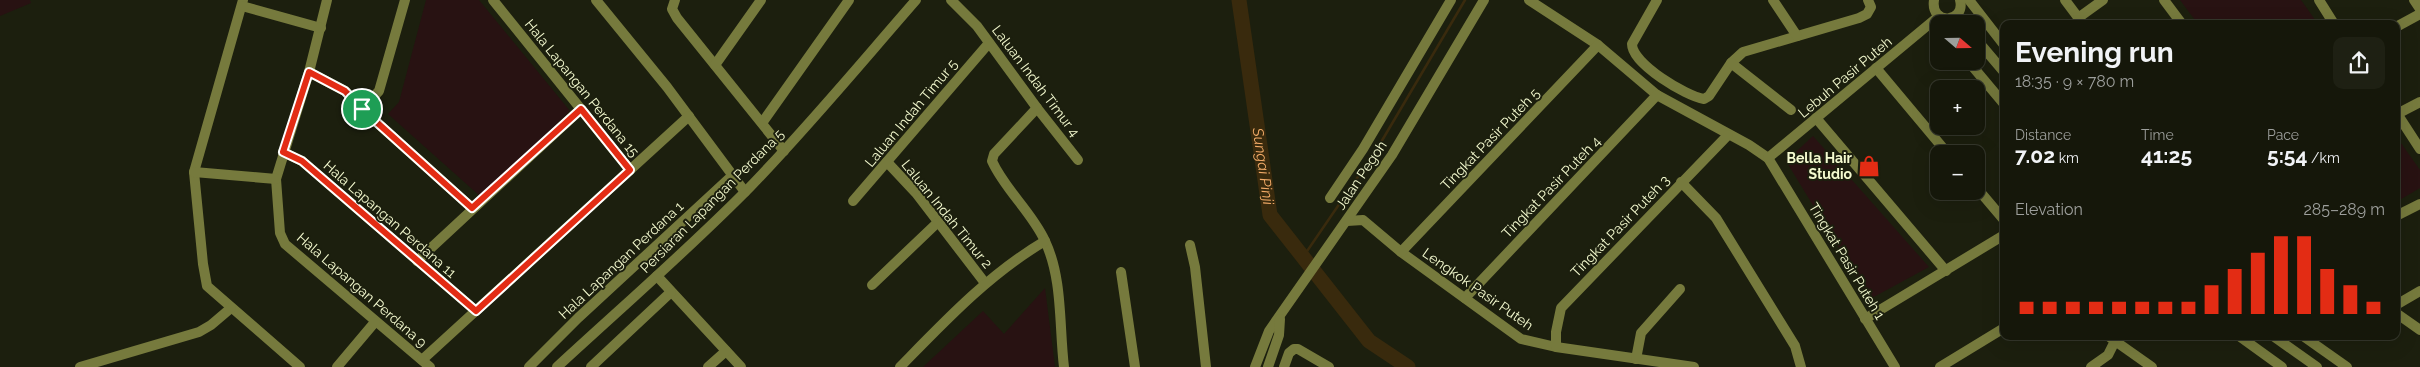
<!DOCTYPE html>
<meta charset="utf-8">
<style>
:root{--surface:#15170a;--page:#1e2013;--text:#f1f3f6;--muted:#9d9f9c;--line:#34362b;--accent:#e32c14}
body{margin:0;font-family:Raleway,sans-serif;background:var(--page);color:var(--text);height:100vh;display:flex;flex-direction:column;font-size:19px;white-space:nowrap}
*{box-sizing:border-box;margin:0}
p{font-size:16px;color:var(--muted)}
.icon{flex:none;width:28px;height:28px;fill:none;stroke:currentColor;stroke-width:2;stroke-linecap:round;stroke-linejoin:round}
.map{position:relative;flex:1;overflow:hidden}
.side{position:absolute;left:2000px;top:20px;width:400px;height:320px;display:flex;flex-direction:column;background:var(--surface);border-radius:10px;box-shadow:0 5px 20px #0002,0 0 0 1px var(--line)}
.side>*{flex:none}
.needle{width:32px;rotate:110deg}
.tools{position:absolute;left:1930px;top:15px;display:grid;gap:10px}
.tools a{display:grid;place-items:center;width:55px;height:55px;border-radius:10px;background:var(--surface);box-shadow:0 5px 20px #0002,0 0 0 1px var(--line);font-size:25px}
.pin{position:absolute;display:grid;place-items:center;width:42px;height:42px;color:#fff;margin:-21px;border:2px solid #fff;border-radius:50%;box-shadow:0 1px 5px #0007}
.round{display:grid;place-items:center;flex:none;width:52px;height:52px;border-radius:10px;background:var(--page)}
.head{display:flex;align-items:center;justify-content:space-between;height:85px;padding:0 15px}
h1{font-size:28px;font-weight:700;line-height:38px}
.stats{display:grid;grid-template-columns:repeat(3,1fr);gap:8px;height:85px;padding:5px 15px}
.stats div{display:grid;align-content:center}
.stats b{font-size:21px;font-weight:700}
.stats small{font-size:14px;font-weight:400}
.stats p{font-size:14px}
.chart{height:140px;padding:10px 15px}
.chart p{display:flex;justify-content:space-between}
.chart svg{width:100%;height:90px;margin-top:5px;stroke:var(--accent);stroke-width:6}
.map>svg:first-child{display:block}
.green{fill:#281212}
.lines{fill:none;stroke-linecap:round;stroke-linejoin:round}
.stream{stroke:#392a0d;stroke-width:2.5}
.river{stroke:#392a0d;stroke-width:15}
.minor{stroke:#767a3d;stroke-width:10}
.route-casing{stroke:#fff;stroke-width:10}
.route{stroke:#e32c14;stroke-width:6}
.labels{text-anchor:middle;stroke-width:4;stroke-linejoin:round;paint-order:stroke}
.street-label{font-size:14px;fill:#f5fbd0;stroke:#1c1f0e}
.poi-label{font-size:14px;font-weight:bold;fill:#f5fbd0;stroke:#1c1f0e;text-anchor:end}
.water-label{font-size:15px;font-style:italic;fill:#f1aa67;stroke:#1c1f0e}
</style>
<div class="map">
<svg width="2420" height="367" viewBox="0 0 2420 367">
<rect width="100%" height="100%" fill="#1c1f0e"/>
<!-- green -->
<g class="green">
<path d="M0,0h30l1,3 -31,13z"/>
<path d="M426,0h53l91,111 -89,86 -93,-83 11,-12z"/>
<path d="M2180,0h121l17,24h-120z"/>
<path d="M1813,136l116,131 -59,32 -84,-138z"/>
<path d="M2396,136l24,34v18l-24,14z"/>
<path d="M1045,288l10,79h-132l60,-56 21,23z"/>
</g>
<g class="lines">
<!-- stream -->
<path class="stream" d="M1303,257l74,-108 88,-149"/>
<!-- river -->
<path class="river" id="s1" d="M1239,0l31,215 99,126 39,26"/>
<!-- minor -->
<g class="minor">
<path d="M243,0l-49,172 9,92 4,22 93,81"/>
<path d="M327,0l-18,72 -33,107 4,54 5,11 145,123"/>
<path d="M493,0l137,170"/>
<path d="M596,0l71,87 78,105"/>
<path d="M675,0l-3,9 5,9 107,133"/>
<path d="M951,0l26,26 60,82 41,52"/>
<path d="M1529,0l69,45 59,50 92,50 19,13 127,209"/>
<path d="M1657,0l-25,44c0,20 54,52 72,55l5,-3 22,-33 12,-11 116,-34 8,-4 4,-7 -3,-7"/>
<path d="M1773,0l24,36"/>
<path d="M1934,0c-4,26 32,23 26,0"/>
<path d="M1969,0l35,45"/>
<path d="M2065,0l18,24"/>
<path d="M2164,0l18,24"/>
<path d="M2319,0l15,24"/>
<path d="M2414,0l6,9"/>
<path d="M242,6l79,22"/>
<path d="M2078,18l25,-18"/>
<path d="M2396,27l24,-13"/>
<path d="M1976,39l28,33"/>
<path d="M1968,61l36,43"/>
<path d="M1731,63l60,47"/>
<path d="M715,65l46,-65"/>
<path d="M1876,68l72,86"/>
<path d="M309,72l36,19 17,18 110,99"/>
<path d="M1037,108l-43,46 -2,7c13,29 40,51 53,80 18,38 14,85 19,126"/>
<path d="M362,109l17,-18 26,-91"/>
<path d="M2396,112l24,37"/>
<path d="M2397,114l23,-12"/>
<path d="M1816,118l130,153"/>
<path d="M762,123l87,-123"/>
<path d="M283,152l19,9 174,150"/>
<path d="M1768,158l171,-142"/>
<path d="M887,162l29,31 69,90"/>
<path d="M194,172l82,7"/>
<path d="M1681,182l35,36 79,128 6,21"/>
<path d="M1976,187l28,33"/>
<path d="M1330,198l33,-49 88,-149"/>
<path d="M853,201l136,-158"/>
<path d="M2396,216l24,-12"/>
<path d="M1347,221l16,-1 38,32 120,87 35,8 138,20"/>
<path d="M1190,245l5,22 11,100"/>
<path d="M1401,252l197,-207"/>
<path d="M417,261l164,-152"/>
<path d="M1121,272l14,95"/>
<path d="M657,276l84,91"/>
<path d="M872,285l65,-62"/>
<path d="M1465,298l192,-203"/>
<path d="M2396,305l24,-14"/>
<path d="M2396,313l24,17"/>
<path d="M1865,319l139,-84"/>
<path d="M2108,336l44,31"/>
<path d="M2239,336l43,31"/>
<path d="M2273,336l44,31"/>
<path d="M2303,336l44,31"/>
<path d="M1556,347v-15l5,-24 167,-173"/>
<path d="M1636,359l5,-26 39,-44"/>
<path d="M422,360l267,-244"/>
<path d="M80,367l119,-35 12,-7 20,-17"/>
<path d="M337,367l38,-45"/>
<path d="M529,367l49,-49 155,-143"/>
<path d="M557,367c65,-60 131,-117 193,-180 58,-60 111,-124 166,-187"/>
<path d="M591,367l80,-75"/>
<path d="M708,367l18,-16"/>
<path d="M900,367c45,-46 89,-93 145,-126"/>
<path d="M1255,367l14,-36 123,-176 92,-155"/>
<path d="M1268,367l11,-32 1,-16"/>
<path d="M1284,367l5,-14 5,-4h4l31,18"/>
<path d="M1940,367l64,-39"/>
<path d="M2091,367l17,-12 7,-14"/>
</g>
</g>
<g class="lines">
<!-- route casing -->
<g class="route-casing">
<path id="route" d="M309,72l36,19 17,18 110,99 109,-99 49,61 -154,141 -174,-150 -19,-9z"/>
</g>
<!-- route -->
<use href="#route" class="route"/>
</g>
<!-- icons -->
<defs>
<g id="shop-bare" transform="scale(1.725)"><path d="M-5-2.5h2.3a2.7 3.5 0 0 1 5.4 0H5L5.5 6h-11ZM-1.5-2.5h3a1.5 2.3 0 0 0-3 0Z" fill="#e32c14" stroke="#1c1f0e" stroke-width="2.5" paint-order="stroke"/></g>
</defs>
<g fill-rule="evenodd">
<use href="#shop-bare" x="1869" y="166"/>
</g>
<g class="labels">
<!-- street labels -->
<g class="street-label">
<text transform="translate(1845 77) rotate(-40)" y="5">Lebuh Pasir Puteh</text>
<text transform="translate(1036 81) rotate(53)" y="5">Laluan Indah Timur 4</text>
<text transform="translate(582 88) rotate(51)" y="5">Hala Lapangan Perdana 15</text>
<text transform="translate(911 113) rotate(-50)" y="5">Laluan Indah Timur 5</text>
<text transform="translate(1490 139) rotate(-46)" y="5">Tingkat Pasir Puteh 5</text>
<text transform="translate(1361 175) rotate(-56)" y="5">Jalan Pegoh</text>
<text transform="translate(1551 187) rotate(-46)" y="5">Tingkat Pasir Puteh 4</text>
<text transform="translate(712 201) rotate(-45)" y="5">Persiaran Lapangan Perdana 5</text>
<text transform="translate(947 214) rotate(51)" y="5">Laluan Indah Timur 2</text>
<text transform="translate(390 219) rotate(41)" y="5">Hala Lapangan Perdana 11</text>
<text transform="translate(1620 226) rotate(-46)" y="5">Tingkat Pasir Puteh 3</text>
<text transform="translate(621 260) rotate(-43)" y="5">Hala Lapangan Perdana 1</text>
<text transform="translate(1847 261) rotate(59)" y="5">Tingkat Pasir Puteh 1</text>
<text transform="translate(1478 289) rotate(35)" y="5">Lengkok Pasir Puteh</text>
<text transform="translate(362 290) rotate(41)" y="5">Hala Lapangan Perdana 9</text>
</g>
<!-- poi labels -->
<g class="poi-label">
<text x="1852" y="163">Bella Hair<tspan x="1852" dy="16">Studio</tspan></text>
</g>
<!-- water labels -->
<g class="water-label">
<text dy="5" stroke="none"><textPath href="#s1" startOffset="168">Sungai Pinji</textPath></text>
</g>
</g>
</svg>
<div class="tools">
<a><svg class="needle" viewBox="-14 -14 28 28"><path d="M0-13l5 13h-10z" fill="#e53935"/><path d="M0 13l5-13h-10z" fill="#9d9f9c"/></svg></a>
<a>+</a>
<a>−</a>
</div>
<div class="pin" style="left:362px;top:109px;background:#1e9e55"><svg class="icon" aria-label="arrive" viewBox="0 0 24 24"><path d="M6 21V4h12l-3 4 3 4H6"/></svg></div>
<section class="side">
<div class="head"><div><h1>Evening run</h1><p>18:35 · 9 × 780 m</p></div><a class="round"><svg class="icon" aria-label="share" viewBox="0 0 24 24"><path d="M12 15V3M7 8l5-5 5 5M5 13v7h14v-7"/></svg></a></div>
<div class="stats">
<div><p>Distance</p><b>7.02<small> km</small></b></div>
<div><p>Time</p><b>41:25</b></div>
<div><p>Pace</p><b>5:54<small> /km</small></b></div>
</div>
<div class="chart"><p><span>Elevation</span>285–289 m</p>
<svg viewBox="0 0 160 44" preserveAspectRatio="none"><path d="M5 44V38M15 44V38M25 44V38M35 44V38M45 44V38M55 44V38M65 44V38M75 44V38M85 44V30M95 44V22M105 44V14M115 44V6M125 44V6M135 44V22M145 44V30M155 44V38"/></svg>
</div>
</section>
</div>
